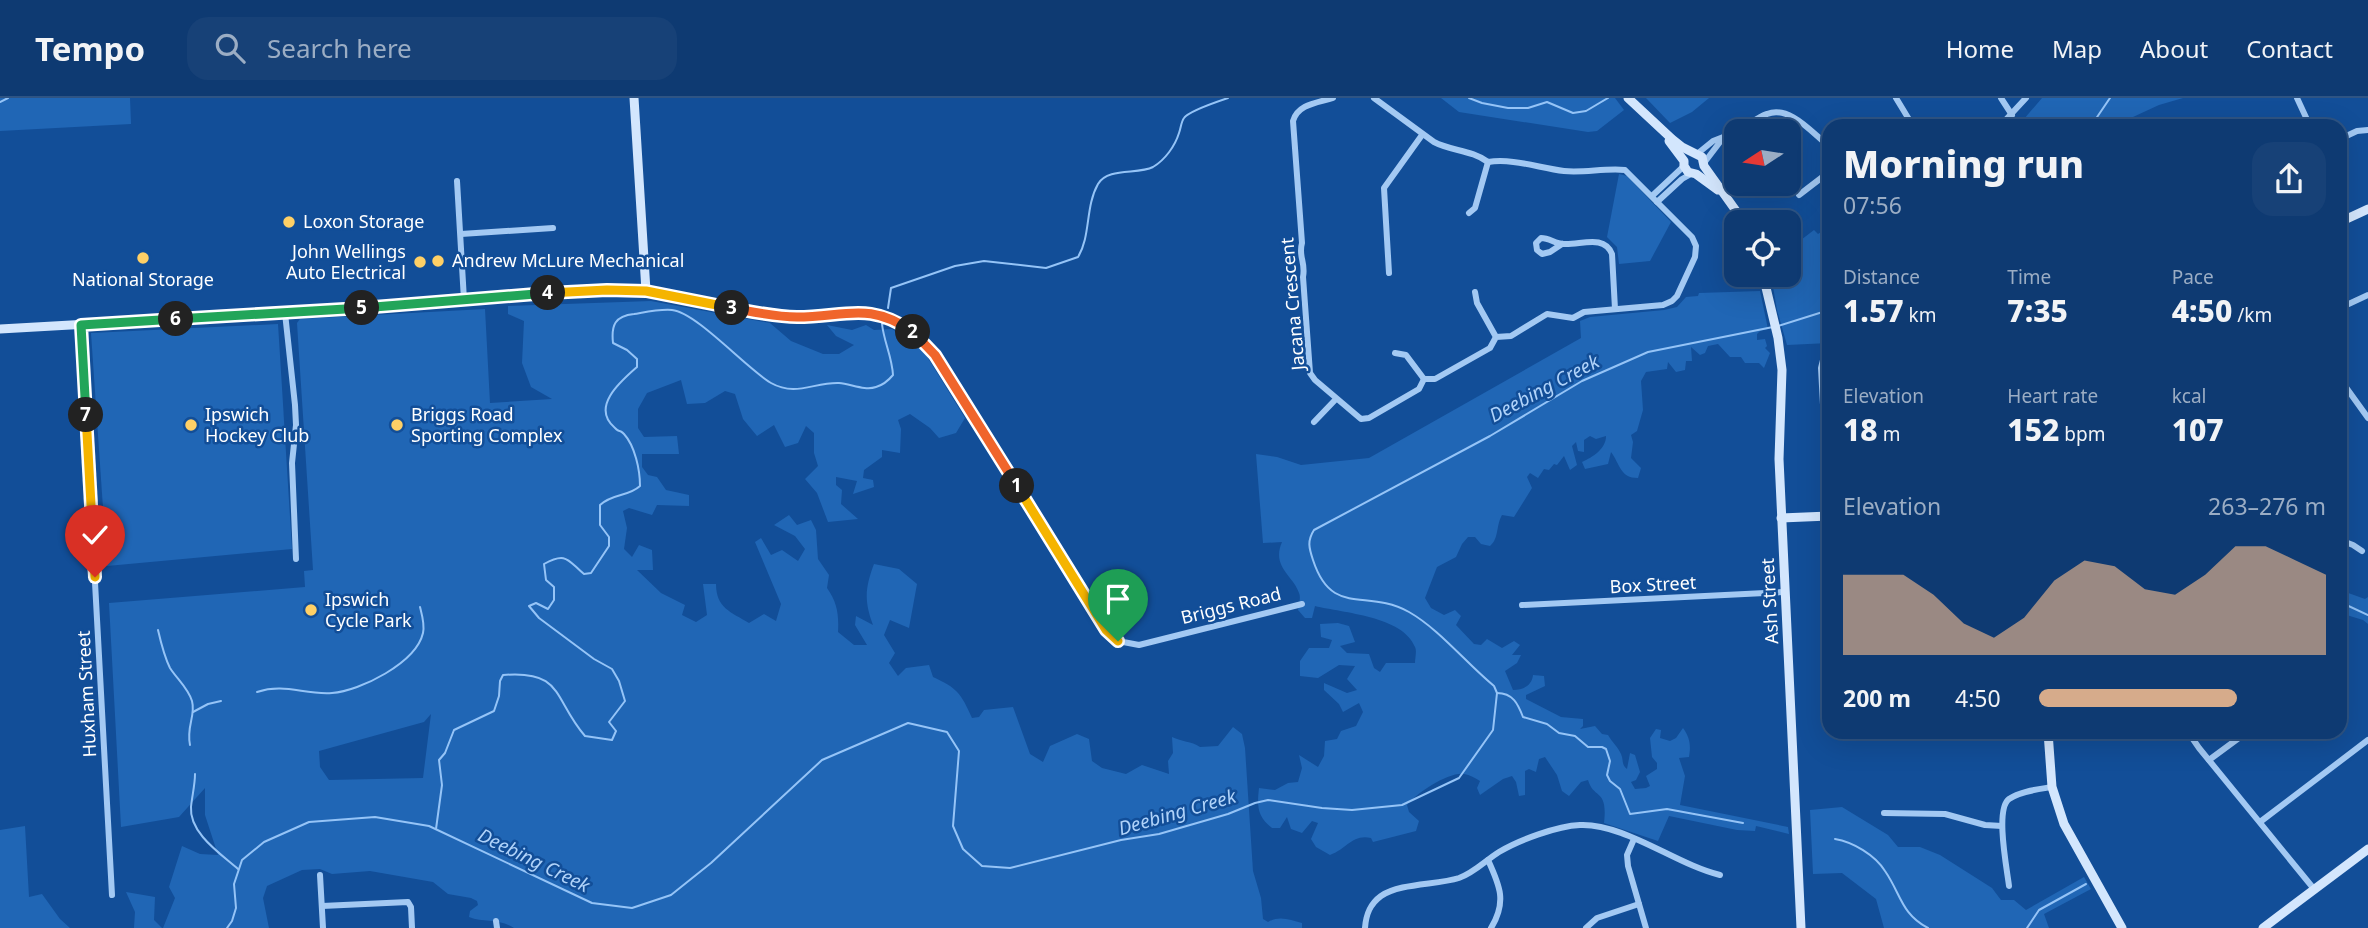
<!DOCTYPE html>
<meta charset="utf-8">
<style>
:root{--surface:#0e3a72;--page:#174177;--text:#f1f3f6;--muted:#9badc4;--line:#2e5484;--accent:#d6ab8b}
body{margin:0;font-family:"Noto Sans",sans-serif;background:var(--page);color:var(--text);height:100vh;display:flex;flex-direction:column;font-size:26px;white-space:nowrap}
*{box-sizing:border-box;margin:0}
p{font-size:23px;color:var(--muted)}
.icon{flex:none;width:38px;height:38px;fill:none;stroke:currentColor;stroke-width:2;stroke-linecap:round;stroke-linejoin:round}
.map{position:relative;flex:1;overflow:hidden}
.side{position:absolute;left:1822px;top:21px;width:525px;height:620px;display:flex;flex-direction:column;background:var(--surface);border-radius:21px;box-shadow:0 7px 28px #0002,0 0 0 2px var(--line)}
.side>*{flex:none}
.needle{width:46px;rotate:258deg}
.controls{position:absolute;left:1724px;top:21px;display:grid;gap:14px}
.controls a{display:grid;place-items:center;width:77px;height:77px;border-radius:14px;background:var(--surface);box-shadow:0 7px 28px #0002,0 0 0 2px var(--line);font-size:35px}
.pin{position:absolute;display:grid;place-items:center;width:60px;height:60px;color:#fff;margin:-72px -30px;border-radius:50% 50% 50% 0;rotate:-45deg;box-shadow:0 0 7px #0007}
.pin .icon{rotate:45deg}
.km{position:absolute;width:35px;height:35px;margin:-18px;border-radius:50%;background:#222;color:#fff;font-size:19px;line-height:35px;text-align:center}
.round{display:grid;place-items:center;flex:none;width:74px;height:74px;border-radius:21px;background:var(--page)}
.head{display:flex;align-items:center;justify-content:space-between;height:119px;padding:0 21px}
h1{font-size:38px;font-weight:800;line-height:52px}
.metrics{display:grid;grid-template-columns:repeat(3,1fr);gap:10px;height:119px;padding:7px 21px}
.metrics div{display:grid;align-content:center}
.metrics b{font-size:30px;font-weight:800}
.metrics small{font-size:19px;font-weight:400}
.metrics p{font-size:19px}
.chart{height:196px;padding:14px 21px}
.chart p{display:flex;justify-content:space-between}
.chart svg{width:100%;height:126px;margin-top:7px;fill:var(--accent);opacity:.7}
ul{padding:0 21px;list-style:none;font-size:23px}
li{display:grid;grid-template-columns:112px 84px 1fr;align-items:center;height:52px}
li i{height:18px;border-radius:9px;background:var(--accent)}
header{display:flex;align-items:center;gap:42px;box-sizing:border-box;height:98px;padding:0 35px;background:var(--surface);border-bottom:2px solid var(--line)}
header strong{font-size:33px}
nav{display:flex;gap:38px;margin-inline-start:auto;font-size:24px}
.search{width:490px;height:63px;background:var(--page);display:flex;align-items:center;gap:18px;box-sizing:border-box;padding:0 24px;border-radius:21px;color:var(--muted);font-size:26px}
.map>svg:first-child{display:block}
.green{fill:#2066b5;fill-rule:evenodd}
.lines{fill:none;stroke-linecap:round;stroke-linejoin:round}
.stream{stroke:#95c4f7;stroke-width:2}
.street{stroke:#a3c9f3;stroke-width:6}
.secondary{stroke:#d3e6fd;stroke-width:9}
.split-1-casing{stroke:#fff;stroke-width:14}
.split-2-casing{stroke:#fff;stroke-width:14}
.split-3-casing{stroke:#fff;stroke-width:14}
.split-4-casing{stroke:#fff;stroke-width:14}
.split-5-casing{stroke:#fff;stroke-width:14}
.split-6-casing{stroke:#fff;stroke-width:14}
.split-7-casing{stroke:#fff;stroke-width:14}
.split-8-casing{stroke:#fff;stroke-width:14}
.split-1{stroke:#f5b400;stroke-width:9}
.split-2{stroke:#f0652b;stroke-width:9}
.split-3{stroke:#f0652b;stroke-width:9}
.split-4{stroke:#f5b400;stroke-width:9}
.split-5{stroke:#22a559;stroke-width:9}
.split-6{stroke:#22a559;stroke-width:9}
.split-7{stroke:#22a559;stroke-width:9}
.split-8{stroke:#f5b400;stroke-width:9}
.poi-dot{fill:#ffd066;stroke:#124e98;stroke-width:2.5}
.labels{text-anchor:middle;stroke-width:5;stroke-linejoin:round;paint-order:stroke}
.poi-label{font-size:18px;fill:#fff;stroke:#124e98;text-anchor:start}
.street-label{font-size:18px;fill:#fff;stroke:#124e98}
.water-label{font-size:19px;font-style:italic;fill:#b0d3fa;stroke:#124e98}
</style>
<header>
<strong>Tempo</strong>
<div class="search"><svg class="icon" aria-label="search" viewBox="0 0 24 24"><circle cx="10" cy="10" r="6"/><path d="M15 15l6 6"/></svg>Search here</div>
<nav><a>Home</a><a>Map</a><a>About</a><a>Contact</a></nav>
</header>
<div class="map">
<svg width="2368" height="830" viewBox="0 0 2368 830">
<rect width="100%" height="100%" fill="#124e98"/>
<!-- green -->
<g class="green">
<path d="M0,0h130l1,26 -131,7z"/>
<path d="M1441,0h174l9,12 -27,21 -9,1 -129,-20z"/>
<path d="M1646,0h63l-17,14 -22,11z"/>
<path d="M2042,0h141l-24,7 -26,12 -4,9h-111z"/>
<path d="M1619,76l8,2 44,46 -21,39 -31,3 -2,-17 -10,-10z"/>
<path d="M1829,124v121l-42,2 -10,-35 -6,-35h17l1,-26 25,-19 4,4 6,-4 -3,-3z"/>
<path d="M1760,193l8,38 -8,2 -3,3v6l8,-1 2,7 -2,2 5,5 -6,15 -5,-5h-14l-4,-6h-11l-12,-13 -10,2 -3,7 -5,2 -9,-8 1,14h-6l-1,9 -9,2 -8,-10 -1,7 -21,3 -5,9 2,29 -6,21 -6,4 2,7 -2,16 10,10 -3,10c-18,0 -18,-14 -27,-26l-3,12 -23,5 -3,-7c11,-5 24,-13 24,-26l-10,3 -6,-3 -6,4v12l-6,-1 -2,-9 -4,4 5,19 -7,5 -6,-14 -7,9 -3,-1 -5,6 -5,-1 -6,9 -8,-5 -3,4 5,11 -18,29 -12,-2c-6,10 -3,24 -12,31l-9,-2 -6,-7h-7l-6,7 -6,13 -19,10 -12,31 6,10 13,7 11,-5 6,6 -5,9 18,19 7,1 6,-6 15,9 12,-7 6,4 -8,10h9l-4,8 -12,8 8,19c11,0 19,-5 20,-15l11,1 1,10 -19,9v4l35,18 22,2v7l-3,3 15,-3 7,8 6,1c4,7 10,12 13,19 3,7 0,10 6,15l3,-16 5,2 5,17 -4,8 -5,2 4,7 11,-1 4,-2 -4,-10 11,-7v-6l-5,-6 -2,-19 6,-9 5,1 -1,8 10,3 6,-3 7,-10c7,10 8,17 6,29l-10,1 6,18 -5,29 108,22 1,7 -33,-8 -1,5 -18,-1 -68,-14 -11,25 -54,-18c4,-35 -10,-23 -16,-43l-7,2 -12,14 -7,-5 -5,-16 -12,-18 -6,2 -3,13 -7,-3 -4,2v24l-6,1 -3,-14 -4,-6 -9,3 -23,16 -3,-7 3,-7c-5,-3 -10,-6 -16,-7 -16,-2 -47,19 -57,31l2,7 10,9 -3,10 -43,11 -2,-4c-19,-4 -24,11 -41,17l-14,-8 -5,-8 7,-16 -6,-2 -10,12 -11,-4 -4,-12 -7,11h-8c-15,-12 -15,-22 -13,-40l16,2 13,-7 10,-1 4,-14 -3,-13 19,12 6,-11 1,-15 12,-2 4,-8 15,-5 7,-14 -4,-9 -16,9 -4,-8 -15,-14v-7l23,10 10,-3 -10,-11 8,-13 -16,-1 -21,13 -18,-2v-15l9,-13h20l3,-8 -11,-3 -1,-13 18,-1 11,3 6,16 -15,4 7,7 22,1 5,14 6,4 6,-9h29c0,-5 2,-12 0,-16 -12,-31 -72,-34 -100,-41l-3,12h-7l-7,-8c1,-5 3,-13 1,-17 -5,-17 -28,-26 -17,-51l-19,1 -7,-89 21,3 24,8 68,-7 212,-120 -1,-17 10,-4 74,-7 13,-3 9,-10 12,-1 1,-3z"/>
<path d="M651,203l119,22 21,18 32,13h16l15,-9 -18,-9 -9,-11 25,5 14,-5 8,5 18,-1 31,21 42,68 -9,15 -17,5 -9,-10 -20,-14 -12,6 3,9 -1,24 -18,-3v7l-18,13 -1,8 10,2 1,7 -21,7 4,-13 -21,-4v8l6,5 -1,14 17,15 -30,3 -11,-29 -12,-14 13,-13 -4,-13v-20l-8,-7 -8,17 -13,4 -11,-22 -17,11 -14,-17 -8,-25 -10,-3 -20,12 -18,1 -6,-24 -34,13 -9,16v19l6,9 33,-1 2,18h-37v13l6,8 9,2 9,13 23,5v11l-32,-1 -5,10 -23,-7 -6,3 4,17 -3,21 8,8 7,-12 13,5 1,20h-16l24,23 24,12 -3,10 14,7 11,-7 -4,-31h13c0,24 15,28 33,39l15,-9 12,7 5,-17 -26,-62 6,-4 10,17 11,-5 16,11 7,-12 -10,-13 -21,-11 15,-10 8,10 14,-5 5,10 2,29 11,16 -2,13c10,14 12,26 11,44l16,13h13l-12,-20 1,-9 17,9c-9,-24 -8,-37 1,-61l25,5 18,15 -8,44 -19,-8 -6,15 11,18 -6,10 9,13 8,-8 23,-3 4,12c24,11 28,16 39,41l7,-1 5,-7 29,-3 17,47 13,8 7,-16 27,-12 12,5 3,22 10,7 24,6 16,-9 27,9 -1,-13 5,-8 -1,-16c10,5 19,4 28,10l18,-1 15,-19 9,7 3,14 8,123 8,27 2,21 5,3c12,-7 22,-2 34,1v5h-788c-15,-10 -30,-5 -45,-11l1,-6 8,-6 -1,-4 -6,-3 -23,-4 -15,-12 -63,-11 -38,3 -12,-5 -18,1 -35,16 -4,12 6,30h-106l12,-30 -6,-11 13,-41 18,8 18,1 -13,-40v-27l-26,29 -58,10 -12,-224 196,-16 -1,-16 9,-1 -16,-247 3,-4 185,-10 5,94 62,-4 -21,-12 -9,-24 2,-42 -16,-7v-8zM431,616l-8,64 -94,2 -9,-13 -1,-16 105,-29z"/>
<path d="M278,226l14,225 -185,17 -16,-233z"/>
<path d="M2340,492l25,9 3,-2v27l-5,-4 -23,-7z"/>
<path d="M1842,709l46,28 10,12h22l20,8 52,33 9,12h13l12,10 58,-33 7,12 -47,25 5,14h-165l-8,-29 -34,-26 -29,1 -3,-64z"/>
<path d="M25,728l4,71 13,-3 18,25 10,9h-70v-98z"/>
<path d="M126,794l29,5 -1,23 8,8h-28l1,-16z"/>
</g>
<g class="lines">
<!-- stream -->
<g class="stream">
<path d="M1469,0l13,5 26,5h20l19,-6 26,11 13,-2 22,-13"/>
<path d="M0,4l8,-4"/>
<path d="M2091,28l19,-28"/>
<path d="M888,210l3,-20 64,-22 29,-5 62,7 32,-11c13,-21 7,-50 20,-73 10,-17 40,-9 55,-17 12,-7 22,-21 26,-34 2,-5 2,-11 5,-15 5,-7 35,-17 44,-20"/>
<path d="M1778,228l51,-16"/>
<path d="M2340,504l28,13"/>
<path d="M158,532c3,13 6,26 12,38 7,11 18,20 22,33 4,15 -6,25 -2,44"/>
<path d="M257,594c28,-9 47,3 75,1 28,-2 84,-30 91,-60 2,-9 -1,-18 -3,-26"/>
<path d="M1497,595c16,0 21,11 26,24l24,7 12,9 16,3 13,11h14l4,2 4,12 -3,14 3,6 10,8 10,25 37,-5 76,14"/>
<path d="M193,614l15,-8 13,-3"/>
<path d="M195,676c0,11 -3,22 -4,33 -2,26 30,47 47,62"/>
<path d="M436,731l6,-44 -3,-25 6,-7 9,-23 40,-19 5,-15 1,-15 3,-6c61,-5 50,24 82,61l27,4 4,-9 -7,-9 16,-21 -6,-20 -7,-12 -18,-10 -55,-41 -10,-12 7,-3 12,6 6,-9v-13l-8,-7 -2,-16c23,-13 24,-3 40,10l7,-1 18,-27v-9l-9,-12v-20c13,-12 28,-8 40,-19 0,-16 -5,-40 -16,-52 -6,-6 -3,0 -9,-6 -25,-21 6,-47 22,-61v-8l-10,-9 -14,-7c-2,-18 2,-27 21,-29 12,-2 25,-5 38,-4 24,2 75,59 99,73 25,14 43,-1 68,0 12,1 26,8 37,4 7,-2 12,-6 17,-12 -1,-18 -9,-33 -11,-51l2,-1"/>
<path d="M1835,741c18,3 40,16 50,32 16,23 16,43 43,57"/>
<path d="M227,830l5,-7 4,-13 -2,-24 8,-24 22,-18 45,-20 66,-5 54,9 163,77 40,5 39,-13 40,-32 111,-103 86,-37 39,9 12,19 -6,75 10,23 19,17 28,2 111,-28 38,-6 69,-20 27,-11 13,-3 54,8 30,2 50,-5 57,-27 34,-48 4,-37 -3,-7c-27,-22 -55,-57 -85,-74 -43,-24 -77,6 -96,-52 -4,-12 -6,-19 1,-30l176,-94 92,-55 66,-29 125,-25"/>
<path d="M2027,830l12,-18 47,-26"/>
</g>
<!-- street -->
<g class="street">
<path d="M1333,0c-16,5 -35,6 -40,23l9,122c-4,14 4,19 1,34l7,96 5,7 46,39 8,-1 50,-29 5,-10h11l55,-31 6,-11 15,-1 36,-22 26,4 11,-6 79,-7 9,-4 5,-5 18,-39 1,-11 -4,-9 -67,-67c-20,-2 -41,3 -61,1 -25,-3 -51,-13 -76,-9 -16,-12 -37,-11 -54,-20l-60,-44"/>
<path d="M1896,0l17,28"/>
<path d="M2001,0l11,17"/>
<path d="M2297,0l13,28"/>
<path d="M2000,28l26,-28"/>
<path d="M1738,33c11,-4 18,-14 29,-17 23,-9 45,19 62,32"/>
<path d="M2340,41l17,-8 11,-1"/>
<path d="M1697,56l16,-13 23,-9"/>
<path d="M1704,65l19,-25"/>
<path d="M457,83l7,119"/>
<path d="M1799,97l30,-23"/>
<path d="M1652,98l32,-30"/>
<path d="M1657,104l25,-23 9,-5"/>
<path d="M1469,115l6,-5 13,-46"/>
<path d="M461,136l92,-6"/>
<path d="M1562,146l-12,8 -8,2 -5,-4 -1,-7 5,-5c9,0 14,6 23,6 17,1 40,-10 48,10l3,55"/>
<path d="M1389,175l-5,-85 38,-53"/>
<path d="M646,193c45,9 91,21 137,25 20,2 39,-2 59,-4 39,-4 69,14 93,43l171,275 12,11 21,4 163,-41"/>
<path d="M1475,194l2,11 19,34"/>
<path d="M2340,210l28,-13"/>
<path d="M285,215l10,92 1,20 -4,38 4,96"/>
<path d="M81,227l31,570"/>
<path d="M1395,255l11,2 18,24"/>
<path d="M1829,255l-6,7 -2,8 3,55 5,10"/>
<path d="M2340,281l28,39"/>
<path d="M1314,324l22,-23"/>
<path d="M2340,442l13,5 9,6"/>
<path d="M1522,507l263,-13"/>
<path d="M2340,563l5,-5"/>
<path d="M1880,634l7,6h6l39,-3 7,-3"/>
<path d="M2188,634l11,16 115,141"/>
<path d="M2209,662l38,-28"/>
<path d="M1884,715l61,1 40,11 17,1"/>
<path d="M2260,724l108,-82"/>
<path d="M1634,741l-7,16 1,11 18,62"/>
<path d="M1488,762c12,26 19,42 3,68"/>
<path d="M320,777l3,53"/>
<path d="M2009,788c-2,-17 -14,-77 0,-87 11,-8 31,-10 43,-12"/>
<path d="M322,808l86,-4 3,5 1,21"/>
<path d="M496,823l1,7"/>
<path d="M1365,830c1,-14 5,-24 16,-32 19,-13 55,-11 78,-18 15,-5 27,-18 40,-26 20,-12 58,-26 81,-27 44,-2 97,40 140,50"/>
<path d="M1586,830l11,-10 42,-14"/>
</g>
<!-- secondary -->
<g class="secondary">
<path d="M1628,0l44,41 10,8 20,10 2,9 40,56"/>
<path d="M1669,43l15,20v5l4,6 8,2 22,16"/>
<path d="M2340,124l28,-13"/>
<path d="M1763,177l15,63 4,32 -3,89 22,469"/>
<path d="M0,231l369,-21 238,-18 39,1 -12,-193"/>
<path d="M1781,420l48,-2"/>
<path d="M2048,634l4,55 12,37 58,104"/>
<path d="M2263,830l105,-79"/>
</g>
</g>
<g class="lines">
<!-- split-1 casing -->
<g class="split-1-casing">
<path id="split-1" d="M1017,388l89,144 12,11"/>
</g>
<!-- split-2 casing -->
<g class="split-2-casing">
<path id="split-2" d="M913,234l22,23 82,131"/>
</g>
<!-- split-3 casing -->
<g class="split-3-casing">
<path id="split-3" d="M732,210c22,4 43,9 65,9 48,0 72,-16 116,15"/>
</g>
<!-- split-4 casing -->
<g class="split-4-casing">
<path id="split-4" d="M548,195l59,-3 39,1 86,17"/>
</g>
<!-- split-5 casing -->
<g class="split-5-casing">
<path id="split-5" d="M362,210l186,-15"/>
</g>
<!-- split-6 casing -->
<g class="split-6-casing">
<path id="split-6" d="M176,221l186,-11"/>
</g>
<!-- split-7 casing -->
<g class="split-7-casing">
<path id="split-7" d="M86,317l-5,-90 95,-6"/>
</g>
<!-- split-8 casing -->
<g class="split-8-casing">
<path id="split-8" d="M86,317l9,162"/>
</g>
<!-- split-1 -->
<use href="#split-1" class="split-1"/>
<!-- split-2 -->
<use href="#split-2" class="split-2"/>
<!-- split-3 -->
<use href="#split-3" class="split-3"/>
<!-- split-4 -->
<use href="#split-4" class="split-4"/>
<!-- split-5 -->
<use href="#split-5" class="split-5"/>
<!-- split-6 -->
<use href="#split-6" class="split-6"/>
<!-- split-7 -->
<use href="#split-7" class="split-7"/>
<!-- split-8 -->
<use href="#split-8" class="split-8"/>
</g>
<!-- markers -->
<g class="poi-dot">
<circle cx="289" cy="124" r="7"/>
<circle cx="143" cy="160" r="7"/>
<circle cx="438" cy="163" r="7"/>
<circle cx="420" cy="164" r="7"/>
<circle cx="191" cy="327" r="7"/>
<circle cx="397" cy="327" r="7"/>
<circle cx="311" cy="512" r="7"/>
</g>
<g class="labels">
<!-- poi labels -->
<g class="poi-label">
<text x="303" y="130">Loxon Storage</text>
<text x="406" y="160" text-anchor="end">John Wellings<tspan x="406" dy="21">Auto Electrical</tspan></text>
<text x="452" y="169">Andrew McLure Mechanical</text>
<text x="143" y="188" text-anchor="middle">National Storage</text>
<text x="205" y="323">Ipswich<tspan x="205" dy="21">Hockey Club</tspan></text>
<text x="411" y="323">Briggs Road<tspan x="411" dy="21">Sporting Complex</tspan></text>
<text x="325" y="508">Ipswich<tspan x="325" dy="21">Cycle Park</tspan></text>
</g>
<!-- street labels -->
<g class="street-label">
<text transform="translate(1293 206) rotate(-95)" y="6">Jacana Crescent</text>
<text transform="translate(1653 487) rotate(-3)" y="6">Box Street</text>
<text transform="translate(1770 503) rotate(-93)" y="6">Ash Street</text>
<text transform="translate(1231 508) rotate(-14)" y="6">Briggs Road</text>
<text transform="translate(87 596) rotate(-93)" y="6">Huxham Street</text>
</g>
<!-- water labels -->
<g class="water-label">
<text transform="translate(1544 290) rotate(-28)" y="7">Deebing Creek</text>
<text transform="translate(1177 714) rotate(-16)" y="7">Deebing Creek</text>
<text transform="translate(534 762) rotate(26)" y="7">Deebing Creek</text>
</g>
</g>
</svg>
<div class="controls">
<a><svg class="needle" viewBox="-14 -14 28 28"><path d="M0-13l5 13h-10z" fill="#e53935"/><path d="M0 13l5-13h-10z" fill="#9badc4"/></svg></a>
<a><svg class="icon" aria-label="locate" viewBox="0 0 24 24"><circle cx="12" cy="12" r="6"/><path d="M12 2v4M12 18v4M2 12h4M18 12h4"/></svg></a>
</div>
<div class="pin" style="left:1118px;top:543px;background:#1e9e55"><svg class="icon" aria-label="arrive" viewBox="0 0 24 24"><path d="M6 21V4h12l-3 4 3 4H6"/></svg></div>
<div class="pin" style="left:95px;top:479px;background:#d93025"><svg class="icon" aria-label="check" viewBox="0 0 24 24"><path d="M5 12l5 5 9-10"/></svg></div>
<b class="km" style="left:1017px;top:388px">1</b>
<b class="km" style="left:913px;top:234px">2</b>
<b class="km" style="left:732px;top:210px">3</b>
<b class="km" style="left:548px;top:195px">4</b>
<b class="km" style="left:362px;top:210px">5</b>
<b class="km" style="left:176px;top:221px">6</b>
<b class="km" style="left:86px;top:317px">7</b>
<section class="side">
<div class="head"><div><h1>Morning run</h1><p>07:56</p></div><a class="round"><svg class="icon" aria-label="share" viewBox="0 0 24 24"><path d="M12 15V3M7 8l5-5 5 5M5 13v7h14v-7"/></svg></a></div>
<div class="metrics">
<div><p>Distance</p><b>1.57<small> km</small></b></div>
<div><p>Time</p><b>7:35</b></div>
<div><p>Pace</p><b>4:50<small> /km</small></b></div>
</div>
<div class="metrics">
<div><p>Elevation</p><b>18<small> m</small></b></div>
<div><p>Heart rate</p><b>152<small> bpm</small></b></div>
<div><p>kcal</p><b>107</b></div>
</div>
<div class="chart"><p><span>Elevation</span>263–276 m</p>
<svg viewBox="0 0 160 44" preserveAspectRatio="none"><path d="M0 44V16L10 16L20 16L30 23L40 33L50 38L60 31L70 18L80 11L90 13L100 21L110 23L120 16L130 6L140 6L150 11L160 16V44z"/></svg>
</div>
<ul>
<li><b>200 m</b>4:50<i style="width:69%"></i></li>
</ul>
</section>
</div>
